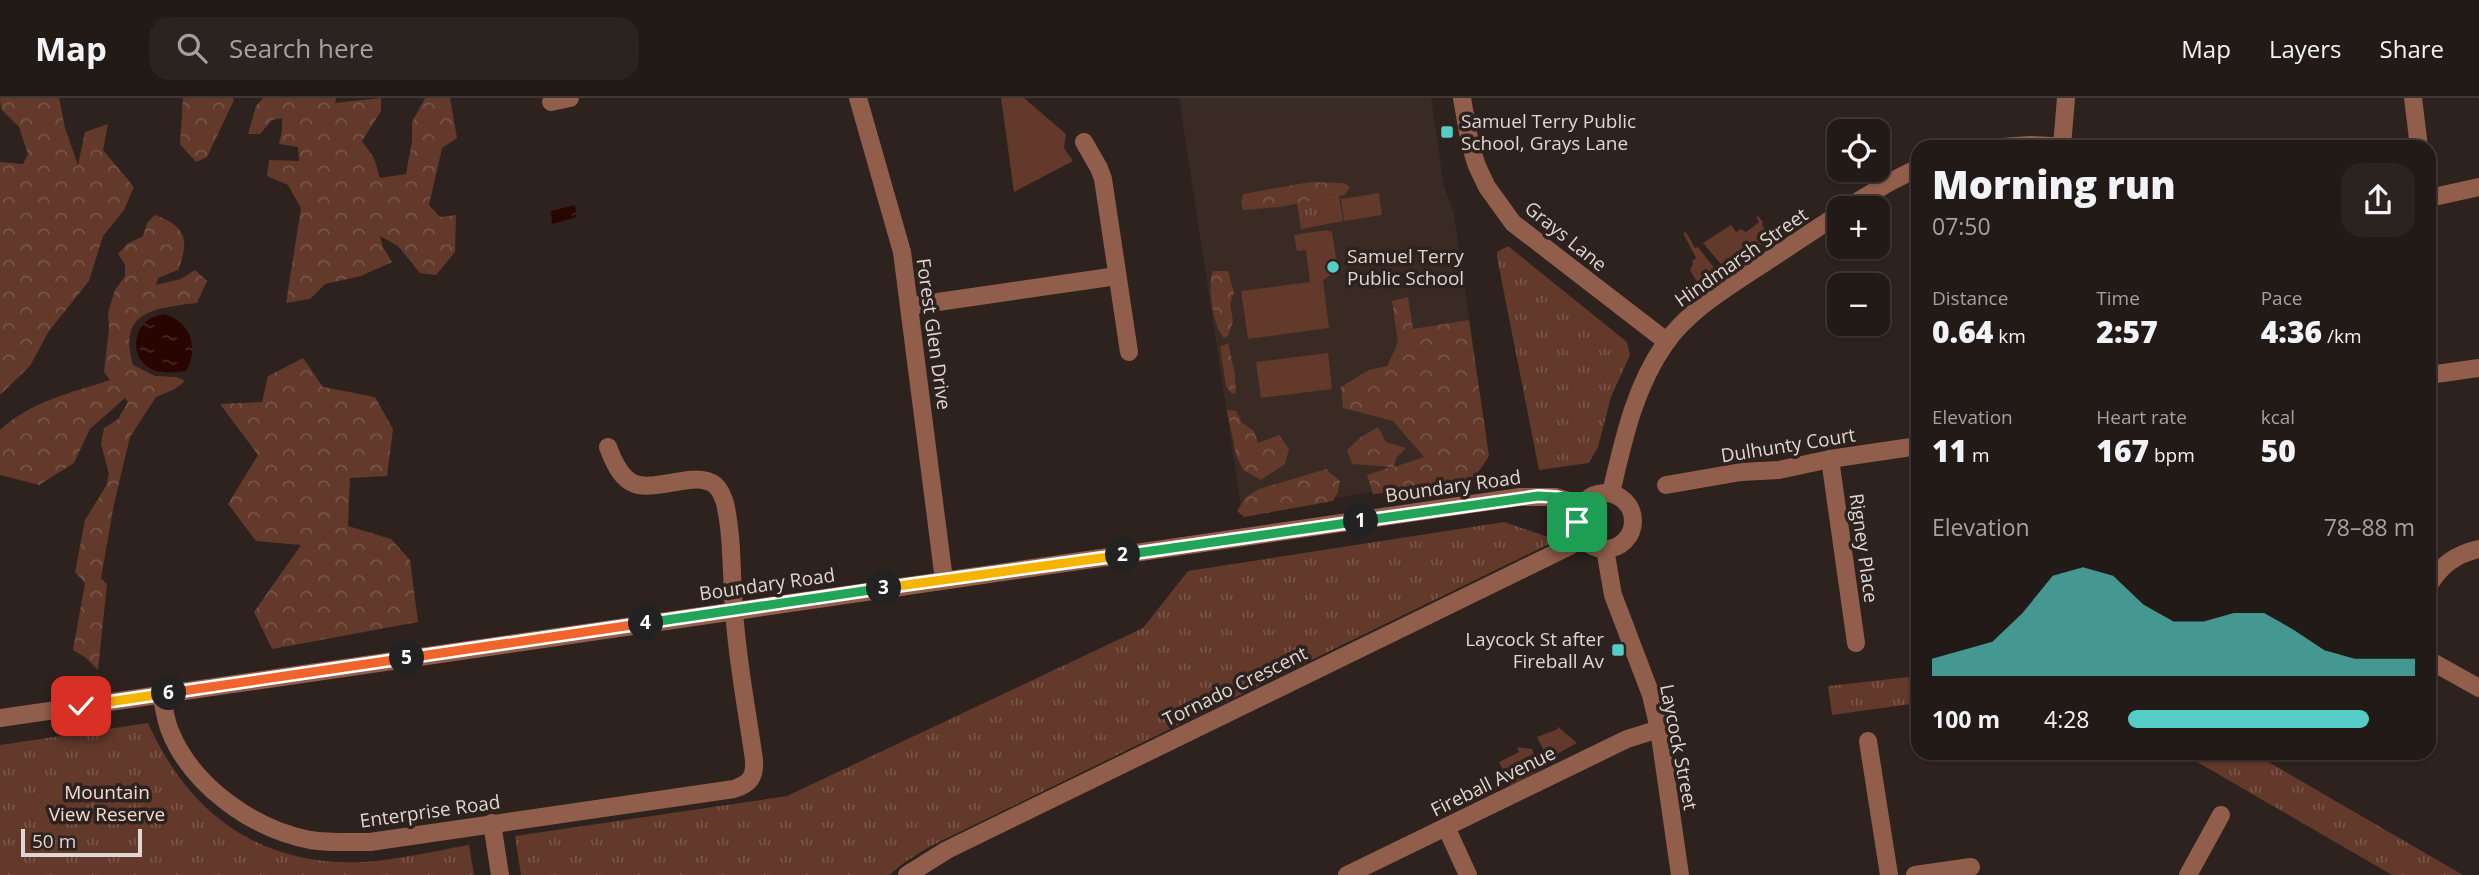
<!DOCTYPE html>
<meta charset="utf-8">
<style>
:root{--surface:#221a16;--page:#2a231f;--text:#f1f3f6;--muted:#a2a1a1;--line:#3f3835;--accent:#54cdc7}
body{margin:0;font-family:"Open Sans",sans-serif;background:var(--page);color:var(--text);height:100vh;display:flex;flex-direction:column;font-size:26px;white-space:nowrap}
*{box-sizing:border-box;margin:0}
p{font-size:23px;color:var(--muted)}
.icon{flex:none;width:38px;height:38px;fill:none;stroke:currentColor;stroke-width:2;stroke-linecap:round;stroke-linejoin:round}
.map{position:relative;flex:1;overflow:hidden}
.sheet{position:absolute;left:1911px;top:42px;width:525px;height:620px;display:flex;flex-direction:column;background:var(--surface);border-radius:21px;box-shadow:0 2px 5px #0004,0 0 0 2px var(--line)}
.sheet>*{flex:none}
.controls{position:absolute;left:1827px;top:21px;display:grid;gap:14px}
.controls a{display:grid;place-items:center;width:63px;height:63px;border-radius:14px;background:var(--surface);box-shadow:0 2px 5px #0004,0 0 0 2px var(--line);font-size:35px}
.scale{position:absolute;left:21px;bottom:18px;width:121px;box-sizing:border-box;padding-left:7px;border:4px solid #ded7d4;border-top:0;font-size:19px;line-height:24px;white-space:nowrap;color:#ded7d4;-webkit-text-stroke:5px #2d221e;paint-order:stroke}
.pin{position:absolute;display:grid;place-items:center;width:60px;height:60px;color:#fff;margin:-30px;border-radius:14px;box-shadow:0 4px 10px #0006}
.km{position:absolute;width:35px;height:35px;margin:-18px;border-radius:50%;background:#222;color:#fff;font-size:19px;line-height:35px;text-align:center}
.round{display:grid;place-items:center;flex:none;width:74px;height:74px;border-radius:21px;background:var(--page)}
.summary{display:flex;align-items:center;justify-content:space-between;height:119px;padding:0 21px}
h1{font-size:38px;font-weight:800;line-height:52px}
.figures{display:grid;grid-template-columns:repeat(3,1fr);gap:10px;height:119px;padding:7px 21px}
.figures div{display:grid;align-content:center}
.figures b{font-size:30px;font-weight:800}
.figures small{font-size:19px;font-weight:400}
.figures p{font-size:19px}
.chart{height:196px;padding:14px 21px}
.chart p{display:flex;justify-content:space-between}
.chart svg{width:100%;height:126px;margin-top:7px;fill:var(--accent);opacity:.7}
ul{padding:0 21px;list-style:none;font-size:23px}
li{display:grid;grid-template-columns:112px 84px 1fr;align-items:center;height:52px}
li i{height:18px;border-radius:9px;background:var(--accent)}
header{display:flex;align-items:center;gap:42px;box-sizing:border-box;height:98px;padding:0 35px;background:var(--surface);border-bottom:2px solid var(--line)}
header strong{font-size:33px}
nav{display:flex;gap:38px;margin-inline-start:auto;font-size:24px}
.search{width:490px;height:63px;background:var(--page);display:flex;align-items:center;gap:18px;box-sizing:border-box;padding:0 24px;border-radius:21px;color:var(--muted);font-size:26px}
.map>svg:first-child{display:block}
.built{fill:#3a2a24}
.green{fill:#62392a}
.forest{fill:url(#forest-crowns)}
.park{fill:url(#park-tufts)}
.water{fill:url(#water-ripples)}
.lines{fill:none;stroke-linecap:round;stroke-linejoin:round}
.minor{stroke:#925e4c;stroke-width:18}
.split-1-casing{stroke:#fff;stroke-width:14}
.split-2-casing{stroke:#fff;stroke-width:14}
.split-3-casing{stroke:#fff;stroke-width:14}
.split-4-casing{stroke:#fff;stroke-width:14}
.split-5-casing{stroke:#fff;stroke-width:14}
.split-6-casing{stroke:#fff;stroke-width:14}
.split-7-casing{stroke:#fff;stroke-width:14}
.split-1{stroke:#22a559;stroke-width:9}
.split-2{stroke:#22a559;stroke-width:9}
.split-3{stroke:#f5b400;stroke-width:9}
.split-4{stroke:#22a559;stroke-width:9}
.split-5{stroke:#f0652b;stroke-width:9}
.split-6{stroke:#f0652b;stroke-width:9}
.split-7{stroke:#f5b400;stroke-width:9}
.poi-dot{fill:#54cdc7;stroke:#2d221e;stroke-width:2.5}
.labels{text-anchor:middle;stroke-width:7;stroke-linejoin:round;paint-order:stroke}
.poi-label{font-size:19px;fill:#ded7d4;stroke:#2d221e;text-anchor:start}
.street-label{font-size:19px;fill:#ded7d4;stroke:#2d221e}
.park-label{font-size:19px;fill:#f1dbd3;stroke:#2d221e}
</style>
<header>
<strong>Map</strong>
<div class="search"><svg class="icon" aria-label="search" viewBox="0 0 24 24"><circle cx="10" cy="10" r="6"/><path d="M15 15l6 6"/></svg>Search here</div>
<nav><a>Map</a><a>Layers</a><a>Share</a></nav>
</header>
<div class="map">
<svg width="2479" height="777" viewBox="0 0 2479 777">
<defs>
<pattern id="forest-crowns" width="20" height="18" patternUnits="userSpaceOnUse" patternTransform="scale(1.75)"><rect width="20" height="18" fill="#62392a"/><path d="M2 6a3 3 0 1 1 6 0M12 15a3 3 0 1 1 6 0" fill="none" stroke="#785548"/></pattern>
<pattern id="park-tufts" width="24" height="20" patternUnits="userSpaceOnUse" patternTransform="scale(1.75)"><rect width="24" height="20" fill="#62392a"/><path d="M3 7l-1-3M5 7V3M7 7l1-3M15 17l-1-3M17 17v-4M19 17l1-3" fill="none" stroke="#785548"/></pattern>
<pattern id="water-ripples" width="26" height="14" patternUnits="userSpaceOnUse" patternTransform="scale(1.75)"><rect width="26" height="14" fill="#280500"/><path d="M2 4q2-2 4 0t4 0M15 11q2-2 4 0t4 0" fill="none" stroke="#472924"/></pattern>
</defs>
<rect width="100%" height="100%" fill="#2d221e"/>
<!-- built -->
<path class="built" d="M1179,0h252l13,88 10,28 35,242 -13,19 -234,38z"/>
<!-- green -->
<g class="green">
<path d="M1001,0h23l42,36 -2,14 9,13 -59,31z"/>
<path d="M1379,95l3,22 -38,6 -3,-22z"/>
<path d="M1758,118l5,6 -1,4 6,5 6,-3 3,6 -52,35 -22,-26 28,-18 5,7 5,-3 5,3 13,-10 -3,-5z"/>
<path d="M1326,132l6,2 6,38 -15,10 6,48 -81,11 -7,-48 69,-9 -4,-32 -9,1 -3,-16z"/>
<path d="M1686,134l9,16 3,-1 20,26 -19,13 -9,-16 3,-6 -1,-3 4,-3 -13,-25z"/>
<path d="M1328,255l4,36 -71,9 -5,-36z"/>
<path d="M1557,628l20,17 -29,16 -11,-22 21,-8z"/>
<path d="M1517,649l15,2 8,21 -29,15 -12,-23 20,-10z"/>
</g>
<!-- forest -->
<g class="forest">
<path d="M0,0h59l6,30 13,37 7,-33 23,-8 -5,26 31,37 -10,23 -21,26 -14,45 -40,50 -19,35 -30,29v-233l23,2 5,-10 -9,-27 -18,-18z"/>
<path d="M183,0h50l1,2 -27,57 -11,5 -16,-18z"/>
<path d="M263,0h73l-1,5 46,-5v13l-19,30 12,17 6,20 26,-4 6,-33v-19l13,-24h25l7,40 -15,10 -13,57 11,12 16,-2 -1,37 -19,23 -16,-2 -22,-27 -18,-10 3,11 9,15 -31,14 -36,8 -15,15 -24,4 15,-95 -13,-23 -21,-9 2,-16 30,1 -1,-14 -19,-3 3,-13v-13l-10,2 -12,14h-12l8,-28z"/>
<path d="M1310,84l34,1 6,4 -5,8 -66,12 -36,3 -2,-7 2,-9z"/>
<path d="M155,117c31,11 35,25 23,55l-20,8 -2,7 25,-6 14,-9 12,11 -10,22c-42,5 -80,8 -64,62l22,11 22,1 8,4 -10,8 -19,8 -26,40 -16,67 -13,74 6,6 -9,86 -12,-12 -13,-8 12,-67 -10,-11 10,-52 21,-34 3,-12 -8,-30 3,-16 14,-9 10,-17 -3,-4 -35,31 -16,34 -35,22 -39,-10v-45c31,-29 71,-37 110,-50l-6,-8 5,-43 -1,-17 7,-22 10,-14v-11l-7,-11 9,-10 16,-8 4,-13z"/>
<path d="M1213,173h15l6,22 -4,11 3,17 -5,15 -4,2c-11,-11 -17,-53 -11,-67z"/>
<path d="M1408,199l5,32 56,-9 20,136c-7,11 -14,23 -27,28 -10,3 -18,1 -28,1 -19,-1 -41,8 -61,9l-6,-19 24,-8 -39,-3 -5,-14 14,-13 17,-10 8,15 20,6 -10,10 -2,9 30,-10 -31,-36 -50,-13 -2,-21 28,-17 18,-4 11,-23 -6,-42z"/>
<path d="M1228,245l7,31 1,19 -4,1 -6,-8 -6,-39z"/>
<path d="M303,260l20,29 52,10 18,32 -6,47 -37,2 -2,48 43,13 19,21 8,62 -146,27 -18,-37 47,-67 -45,-4 -28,-37 30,-49 -38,-51 42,-2 6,-26z"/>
<path d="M1227,312l9,1 6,12 12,8 4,12 21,-8 10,14 -4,15 -24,16 -18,-10 -7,-15z"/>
<path d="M1326,371l14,12 -2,11 -5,9 -89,16 -7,-6 8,-13 14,-9z"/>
</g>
<!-- park -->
<g class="park">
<path d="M1339,98l4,25 -42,8 -4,-26z"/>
<path d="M1508,148l119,96 3,13 -19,42 -13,50 -9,16 -50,7 -42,-213v-5z"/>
<path d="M1504,424l53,18 -626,306 -26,16 -16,13h-368l-6,-39 272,-40 356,-168 45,-57z"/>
<path d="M1918,578v27l-86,12 -4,-29z"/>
<path d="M148,625c41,91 111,143 215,139 35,-2 71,-11 106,-17l5,30h-474v-130z"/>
<path d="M2171,655h82l210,122h-71l-193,-112z"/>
</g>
<!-- water -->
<g class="water">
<path d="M575,107l2,12 -25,7 -1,-13z"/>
<path d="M163,216c27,6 37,34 23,57 -11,1 -22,3 -33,-1 -20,-9 -23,-36 -5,-50 3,-3 11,-4 15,-6z"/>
</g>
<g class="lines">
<!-- minor -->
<g class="minor">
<path d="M858,0l44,154 42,328"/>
<path d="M1462,0l8,46 7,22 10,21 26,36 153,118"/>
<path d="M2413,0l6,49"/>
<path d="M551,4l19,-4"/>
<path d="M1084,44l15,26 4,11 26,173"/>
<path d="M2062,48l4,-48"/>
<path d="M2001,49l29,-2 41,2"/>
<path d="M2429,100l50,-11"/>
<path d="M1847,110l41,-25 30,-15"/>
<path d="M910,208l207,-30"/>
<path d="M2429,277l50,-7"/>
<path d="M1830,361l26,184"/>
<path d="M1666,387l75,-13 38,-2 51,-11 88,-13"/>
<path d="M1611,395c12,-51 23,-105 54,-149 22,-32 58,-54 90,-75 28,-18 56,-37 84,-55"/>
<circle cx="1605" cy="423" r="28"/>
<path d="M1605,451l8,46 38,100 8,34 21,146"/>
<path d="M2429,487c12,-20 27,-31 50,-36"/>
<path d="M2429,562l50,28"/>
<path d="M161,596c3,12 4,25 9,37 22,55 83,98 140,109 20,3 40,2 60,2l364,-53c16,-5 21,-12 20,-29 -7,-50 -17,-100 -20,-150 -3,-35 -1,-71 -9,-107 -2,-6 -5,-14 -10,-18 -8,-6 -18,-6 -26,-5 -46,6 -62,18 -81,-33"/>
<path d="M0,620l1520,-221h36l26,8"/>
<path d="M1868,643l21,134"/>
<path d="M492,725l8,52"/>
<path d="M1446,729l22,48"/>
<path d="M907,777l40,-25 621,-303 15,-9"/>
<path d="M1347,777l280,-136 32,-10"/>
<path d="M1915,777l56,-8"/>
<path d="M2188,777l33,-60"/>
</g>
</g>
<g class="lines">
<!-- split-1 casing -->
<g class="split-1-casing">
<path id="split-1" d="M1361,423l177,-25 18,1 26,8 -5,17"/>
</g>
<!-- split-2 casing -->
<g class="split-2-casing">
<path id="split-2" d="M1123,457l238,-34"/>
</g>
<!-- split-3 casing -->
<g class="split-3-casing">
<path id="split-3" d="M884,490l239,-33"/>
</g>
<!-- split-4 casing -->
<g class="split-4-casing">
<path id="split-4" d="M646,525l238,-35"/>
</g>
<!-- split-5 casing -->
<g class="split-5-casing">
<path id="split-5" d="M407,560l239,-35"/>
</g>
<!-- split-6 casing -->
<g class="split-6-casing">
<path id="split-6" d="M169,595l238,-35"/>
</g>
<!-- split-7 casing -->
<g class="split-7-casing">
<path id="split-7" d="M81,608l88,-13"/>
</g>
<!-- split-1 -->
<use href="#split-1" class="split-1"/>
<!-- split-2 -->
<use href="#split-2" class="split-2"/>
<!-- split-3 -->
<use href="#split-3" class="split-3"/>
<!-- split-4 -->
<use href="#split-4" class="split-4"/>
<!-- split-5 -->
<use href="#split-5" class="split-5"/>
<!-- split-6 -->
<use href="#split-6" class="split-6"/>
<!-- split-7 -->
<use href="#split-7" class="split-7"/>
</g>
<!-- markers -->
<g class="poi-dot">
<rect x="1440" y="27" width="14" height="14" rx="3.5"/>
<circle cx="1333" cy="169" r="7"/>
<rect x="1611" y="545" width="14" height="14" rx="3.5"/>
</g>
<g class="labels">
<!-- poi labels -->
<g class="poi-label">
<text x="1461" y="30">Samuel Terry Public<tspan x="1461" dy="22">School, Grays Lane</tspan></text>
<text x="1347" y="165">Samuel Terry<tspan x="1347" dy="22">Public School</tspan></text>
<text x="1604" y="548" text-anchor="end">Laycock St after<tspan x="1604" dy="22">Fireball Av</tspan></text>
</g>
<!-- street labels -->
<g class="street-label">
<text transform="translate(1566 138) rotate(39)" y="7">Grays Lane</text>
<text transform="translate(1741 159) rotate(-35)" y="7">Hindmarsh Street</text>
<text transform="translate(934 236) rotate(82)" y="7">Forest Glen Drive</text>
<text transform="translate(1788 347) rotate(-9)" y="7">Dulhunty Court</text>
<text transform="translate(1453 388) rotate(-8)" y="7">Boundary Road</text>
<text transform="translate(1864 450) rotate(82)" y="7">Rigney Place</text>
<text transform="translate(767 486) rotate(-8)" y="7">Boundary Road</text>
<text transform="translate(1235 588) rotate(-26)" y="7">Tornado Crescent</text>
<text transform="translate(1679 649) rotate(79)" y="7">Laycock Street</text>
<text transform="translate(1493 683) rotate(-26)" y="7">Fireball Avenue</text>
<text transform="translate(430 713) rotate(-8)" y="7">Enterprise Road</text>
</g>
<!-- park labels -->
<g class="park-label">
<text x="107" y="701">Mountain<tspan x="107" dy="22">View Reserve</tspan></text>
</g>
</g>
</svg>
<div class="controls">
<a><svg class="icon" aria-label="locate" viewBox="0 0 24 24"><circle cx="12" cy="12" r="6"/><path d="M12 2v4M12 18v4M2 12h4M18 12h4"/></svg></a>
<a>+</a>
<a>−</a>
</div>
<div class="scale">50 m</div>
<div class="pin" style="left:1577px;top:424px;background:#1e9e55"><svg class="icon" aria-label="arrive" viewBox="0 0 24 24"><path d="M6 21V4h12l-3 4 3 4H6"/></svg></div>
<div class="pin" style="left:81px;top:608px;background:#d93025"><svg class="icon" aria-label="check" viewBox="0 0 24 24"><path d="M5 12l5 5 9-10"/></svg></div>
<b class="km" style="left:1361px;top:423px">1</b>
<b class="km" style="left:1123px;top:457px">2</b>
<b class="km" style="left:884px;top:490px">3</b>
<b class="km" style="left:646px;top:525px">4</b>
<b class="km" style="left:407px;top:560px">5</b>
<b class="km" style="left:169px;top:595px">6</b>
<section class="sheet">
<div class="summary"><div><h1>Morning run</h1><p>07:50</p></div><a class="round"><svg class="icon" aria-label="share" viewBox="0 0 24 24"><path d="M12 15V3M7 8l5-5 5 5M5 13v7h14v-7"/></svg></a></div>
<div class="figures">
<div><p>Distance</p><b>0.64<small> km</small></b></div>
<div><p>Time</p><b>2:57</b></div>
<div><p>Pace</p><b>4:36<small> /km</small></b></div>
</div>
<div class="figures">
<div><p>Elevation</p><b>11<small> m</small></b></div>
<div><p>Heart rate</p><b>167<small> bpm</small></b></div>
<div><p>kcal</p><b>50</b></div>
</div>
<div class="chart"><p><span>Elevation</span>78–88 m</p>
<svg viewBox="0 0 160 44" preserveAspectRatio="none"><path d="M0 44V38L10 35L20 32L30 22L40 9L50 6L60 9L70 19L80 25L90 25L100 22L110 22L120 28L130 35L140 38L150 38L160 38V44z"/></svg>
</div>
<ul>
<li><b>100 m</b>4:28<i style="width:84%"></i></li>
</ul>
</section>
</div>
